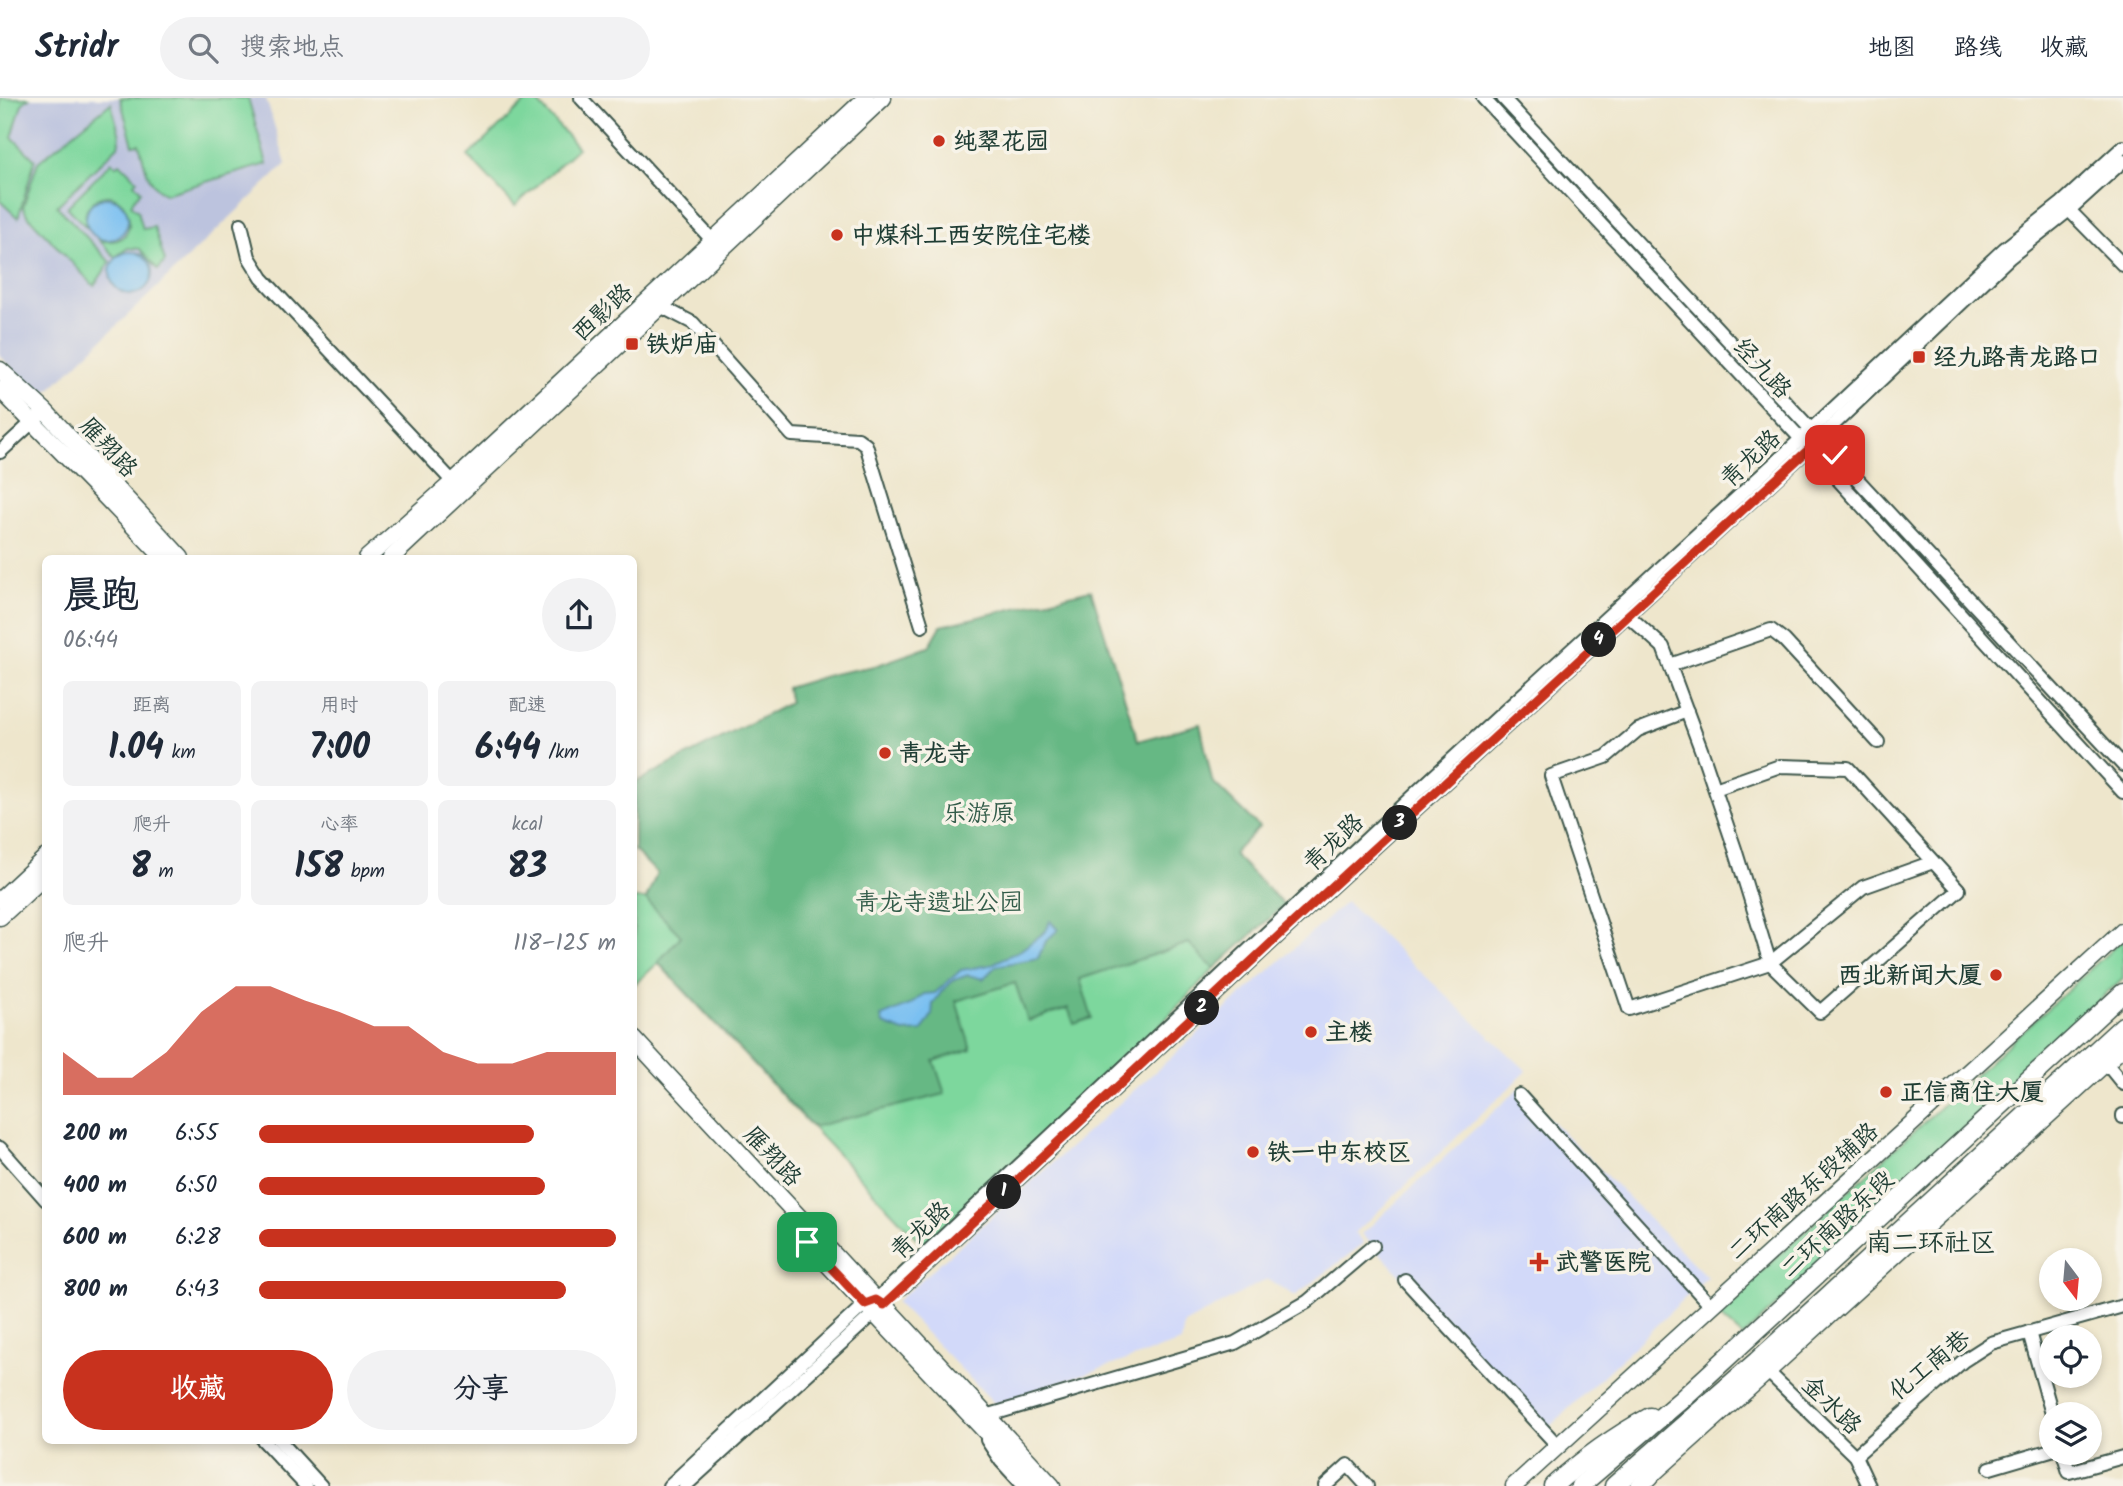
<!DOCTYPE html>
<html lang="zh">
<meta charset="utf-8">
<style>
:root{--surface:#fff;--page:#f2f2f3;--text:#1f2937;--muted:#747a83;--line:#e0e1e3;--accent:#c8321e}
body{margin:0;font-family:Kalam,"LXGW WenKai TC",sans-serif;background:var(--page);color:var(--text);height:100vh;display:flex;flex-direction:column;font-size:26px;white-space:nowrap}
*{box-sizing:border-box;margin:0}
p{font-size:23px;color:var(--muted)}
.icon{flex:none;width:38px;height:38px;fill:none;stroke:currentColor;stroke-width:2;stroke-linecap:round;stroke-linejoin:round}
.map{position:relative;flex:1;overflow:hidden}
.side{position:absolute;left:42px;top:457px;width:595px;height:889px;display:flex;flex-direction:column;background:var(--surface);border-radius:10px;box-shadow:0 4px 10px #0003}
.side>*{flex:none}
.needle{width:46px;rotate:164deg}
.controls{position:absolute;left:2039px;top:1150px;display:grid;gap:14px}
.controls a{display:grid;place-items:center;width:63px;height:63px;border-radius:50%;background:var(--surface);box-shadow:0 4px 10px #0003;font-size:35px}
.pin{position:absolute;display:grid;place-items:center;width:60px;height:60px;color:#fff;margin:-30px;border-radius:14px;box-shadow:0 4px 10px #0006}
.km{position:absolute;width:35px;height:35px;margin:-18px;border-radius:50%;background:#222;color:#fff;font-size:19px;line-height:35px;text-align:center}
.round{display:grid;place-items:center;flex:none;width:74px;height:74px;border-radius:37px;background:var(--page)}
.headline{display:flex;align-items:center;justify-content:space-between;height:119px;padding:0 21px}
h1{font-size:38px;font-weight:700;line-height:52px}
.stats{display:grid;grid-template-columns:repeat(3,1fr);gap:10px;height:119px;padding:7px 21px}
.stats div{display:grid;align-content:center;border-radius:10px;background:var(--page);text-align:center}
.stats b{font-size:35px;font-weight:700}
.stats small{font-size:19px;font-weight:400}
.stats p{font-size:19px}
.chart{height:196px;padding:14px 21px}
.chart p{display:flex;justify-content:space-between}
.chart svg{width:100%;height:126px;margin-top:7px;fill:var(--accent);opacity:.7}
.action{display:flex;gap:14px;margin-top:auto;padding:14px 21px}
.action a{flex:1;height:80px;border-radius:42px;background:var(--accent);color:#fff;font-size:28px;font-weight:700;line-height:80px;text-align:center}
.action a+a{background:var(--page);color:var(--text)}
ul{padding:0 21px;list-style:none;font-size:23px}
li{display:grid;grid-template-columns:112px 84px 1fr;align-items:center;height:52px}
li i{height:18px;border-radius:9px;background:var(--accent)}
header{display:flex;align-items:center;gap:42px;box-sizing:border-box;height:98px;padding:0 35px;background:var(--surface);border-bottom:2px solid var(--line)}
header strong{font-size:33px}
nav{display:flex;gap:38px;margin-inline-start:auto;font-size:24px}
.search{width:490px;height:63px;background:var(--page);display:flex;align-items:center;gap:18px;box-sizing:border-box;padding:0 24px;border-radius:38px;color:var(--muted);font-size:26px}
.map>svg:first-child{display:block}
.built{fill:#d2d9f9}
.industrial{fill:#bcc3de}
.green{fill:#7dd79d;stroke:#4e8a68;stroke-width:2}
.forest{fill:#66b884;stroke:#427a5c;stroke-width:2}
.water{fill:#7ac0f1;stroke:#4c7e92;stroke-width:2}
.lines{fill:none;stroke-linecap:round;stroke-linejoin:round}
.minor-casing{stroke:#3e564b;stroke-width:16}
.major-casing{stroke:#3e564b;stroke-width:19}
.highway-casing{stroke:#3e564b;stroke-width:21}
.minor{stroke:#fff;stroke-width:12}
.major{stroke:#fff;stroke-width:16}
.highway{stroke:#fff;stroke-width:18}
.route-casing{stroke:#fff;stroke-width:14}
.route{stroke:#c8321e;stroke-width:9}
.poi-dot{fill:#c8321e;stroke:#f7f3e8;stroke-width:2.5}
.labels{text-anchor:middle;stroke-width:7;stroke-linejoin:round;paint-order:stroke}
.poi-label{font-size:24px;font-weight:bold;fill:#1f3d34;stroke:#f7f3e8;text-anchor:start}
.street-label{font-size:24px;fill:#1f3d34;stroke:#f7f3e8}
.park-label{font-size:24px;fill:#325c49;stroke:#f7f3e8}
.neighbourhood-label{font-size:26px;fill:#1f3d34;stroke:#f7f3e8}
</style>
<header>
<strong>Stridr</strong>
<div class="search"><svg class="icon" aria-label="search" viewBox="0 0 24 24"><circle cx="10" cy="10" r="6"/><path d="M15 15l6 6"/></svg>搜索地点</div>
<nav><a>地图</a><a>路线</a><a>收藏</a></nav>
</header>
<div class="map">
<svg width="2123" height="1388" viewBox="0 0 2123 1388">
<rect width="100%" height="100%" fill="#f7f3e8"/>
<filter id="ink" filterUnits="userSpaceOnUse"><feTurbulence type="fractalNoise" baseFrequency=".0143" numOctaves="2"/><feDisplacementMap in="SourceGraphic" scale="14" xChannelSelector="R" yChannelSelector="G"/><feConvolveMatrix kernelMatrix="1 2 1 2 8 2 1 2 1" color-interpolation-filters="sRGB"/></filter>
<filter id="wash" filterUnits="userSpaceOnUse"><feTurbulence type="fractalNoise" baseFrequency=".00686" numOctaves="4" result="noise"/><feDisplacementMap in="SourceGraphic" scale="28" xChannelSelector="R" yChannelSelector="G"/><feGaussianBlur stdDeviation="1.57" result="paint"/><feColorMatrix in="noise" values="0 0 0 0 0 0 0 0 0 0 0 0 0 0 0 0 0 1.4 0 .05"/><feComposite in="paint" operator="in"/></filter>
<g filter="url(#wash)">
<rect width="100%" height="100%" fill="#eee6cc"/>
<!-- built -->
<g class="built">
<path d="M1346,804l181,169 -172,162 9,10 -69,53 -28,-17 -83,45 -3,18 -186,62 -99,-102z"/>
<path d="M1519,990l188,189 -162,154 -183,-197z"/>
</g>
<!-- industrial -->
<path class="industrial" d="M0,0h266l20,66 -246,235 -40,-43z"/>
<!-- green -->
<g class="green">
<path d="M0,0h29l-7,6 -10,33 23,23 -17,58 -18,-17z"/>
<path d="M120,0h128l19,66 -102,30c-19,-10 -20,-31 -26,-50l-6,1z"/>
<path d="M530,0h4l44,50 -63,58 -47,-50z"/>
<path d="M111,5l9,33 -2,10 -61,60 53,56 -16,24 -67,-71 -4,-8 15,-45z"/>
<path d="M112,64l4,4 4,-3 17,17 -3,3 7,8 -8,10 -2,4 7,6 5,18 11,-2 11,34 -7,9 -18,-21 -12,-1 -13,9 -16,-17c52,12 28,-66 -6,-38 -8,7 -9,17 -6,26l-20,-21z"/>
<path d="M1091,492l47,151 62,-17 12,57 47,46 -26,27 51,51 -69,63 -119,123 -172,155 -266,-283 -24,22v-86h12l11,-26 -23,-23v-67l156,-80 -3,-15 46,-14 42,-8 54,-19 12,-21z"/>
<path d="M2123,841v39l-380,359 -27,-24z"/>
</g>
<!-- forest -->
<path class="forest" d="M1091,492l47,151 62,-17 12,57 47,46 -26,27 51,51 -69,63 -10,-7 -16,-18 -109,36 12,39 -18,6 -6,-16 -40,13 -13,-38 -59,18 15,48 -37,12 11,33 -132,33 -155,-165 23,-26 -35,-36 11,-27 -23,-23v-67l156,-80 -3,-15 46,-14 42,-8 54,-19 12,-21z"/>
<!-- water -->
<g class="water">
<circle cx="107" cy="121" r="21"/>
<circle cx="131" cy="175" r="21"/>
<path d="M1050,823l8,9 -12,11 -8,17 -42,8 -13,13 -15,-4 -14,5 -12,11 -9,13 -1,11 -10,16 -18,1 -21,-8 -2,-7 29,-12 14,-11 11,-1 26,-23 29,-5 31,-15 25,-19z"/>
</g>
</g>
<g filter="url(#ink)">
<g class="lines">
<!-- minor casing -->
<g class="minor-casing">
<g id="minor">
<path d="M581,0l132,143"/>
<path d="M1483,0l318,341 322,353"/>
<path d="M1503,0l620,667"/>
<path d="M2065,108l58,59"/>
<path d="M241,126l8,33 13,21 191,204"/>
<path d="M662,209l31,16 99,112 66,4 8,6 56,181"/>
<path d="M0,354l39,-36"/>
<path d="M1622,512l41,37 39,105 33,97 35,114 50,49 139,-122 -111,-122 -68,-2 -65,23"/>
<path d="M1670,567l101,-35 13,10 94,102"/>
<path d="M1687,613l-49,19 -32,27 -55,19 78,233 141,-46 93,-76 70,-25"/>
<path d="M2106,965l17,21"/>
<path d="M1519,997l192,211"/>
<path d="M2123,1017v2"/>
<path d="M0,1050l46,52"/>
<path d="M1405,1182l153,166"/>
<path d="M902,1190l385,-360 522,-480 201,-191 59,-47 54,-49"/>
<path d="M2029,1234l23,82"/>
<path d="M1763,1269l92,89 14,30"/>
<path d="M986,1318l249,-73 72,-41 66,-56"/>
<path d="M263,1342l43,46"/>
<path d="M279,1342l42,46"/>
<path d="M987,1342l14,21 23,25"/>
<path d="M2063,1354l6,20 54,-15"/>
<path d="M1855,1358l108,-95 28,-18 132,-37"/>
<path d="M1990,1370l61,-18"/>
<path d="M669,1388l196,-182 11,-4 545,-512 380,-349 203,-190 58,-46 61,-56"/>
<path d="M685,1388l196,-179"/>
<path d="M1325,1388l23,-21 19,21"/>
</g>
</g>
<!-- major casing -->
<g class="major-casing">
<g id="major">
<path d="M0,272l45,41 136,147"/>
<path d="M0,291l97,99 67,70"/>
<path d="M367,460l86,-76 413,-384"/>
<path d="M391,460l492,-460"/>
<path d="M0,802l46,-43"/>
<path d="M0,819l46,-42"/>
<path d="M634,941l242,261 8,5 168,181"/>
<path d="M820,1158l217,230"/>
<path d="M1514,1388l609,-555"/>
<path d="M1639,1388l128,-114 356,-325"/>
</g>
</g>
<!-- highway casing -->
<g class="highway-casing">
<g id="highway">
<path d="M1649,1379l24,-34"/>
<path d="M1553,1388c30,-27 62,-50 97,-69"/>
<path d="M1580,1388l101,-86 442,-407"/>
<path d="M1614,1388l143,-125 366,-335"/>
</g>
</g>
<!-- minor -->
<use href="#minor" class="minor"/>
<!-- major -->
<use href="#major" class="major"/>
<!-- highway -->
<use href="#highway" class="highway"/>
</g>
</g>
<g class="lines" filter="url(#ink)">
<!-- route casing -->
<g class="route-casing">
<path id="route" d="M807,1144l58,62 11,-4 8,5 403,-377 533,-489 15,16"/>
</g>
<!-- route -->
<use href="#route" class="route"/>
</g>
<!-- markers -->
<g class="poi-dot">
<circle cx="939" cy="43" r="7"/>
<circle cx="837" cy="137" r="7"/>
<rect x="625" y="239" width="14" height="14" rx="3.5"/>
<rect x="1912" y="252" width="14" height="14" rx="3.5"/>
<circle cx="885" cy="655" r="7"/>
<circle cx="1996" cy="877" r="7"/>
<circle cx="1311" cy="934" r="7"/>
<circle cx="1886" cy="994" r="7"/>
<circle cx="1253" cy="1054" r="7"/>
<path d="M1535.5 1153.5h7v7h7v7h-7v7h-7v-7h-7v-7h7z"/>
</g>
<g class="labels">
<!-- poi labels -->
<g class="poi-label">
<text x="953" y="51">纯翠花园</text>
<text x="851" y="145">中煤科工西安院住宅楼</text>
<text x="646" y="254">铁炉庙</text>
<text x="1933" y="267">经九路青龙路口</text>
<text x="899" y="663">青龙寺</text>
<text x="1982" y="885" text-anchor="end">西北新闻大厦</text>
<text x="1325" y="942">主楼</text>
<text x="1900" y="1002">正信商住大厦</text>
<text x="1267" y="1062">铁一中东校区</text>
<text x="1555" y="1172">武警医院</text>
</g>
<!-- street labels -->
<g class="street-label">
<text transform="translate(602 214) rotate(-43)" y="8">西影路</text>
<text transform="translate(1763 270) rotate(47)" y="8">经九路</text>
<text transform="translate(109 349) rotate(47)" y="8">雁翔路</text>
<text transform="translate(1750 360) rotate(-43)" y="8">青龙路</text>
<text transform="translate(1333 744) rotate(-43)" y="8">青龙路</text>
<text transform="translate(773 1058) rotate(47)" y="8">雁翔路</text>
<text transform="translate(1803 1093) rotate(-42)" y="8">二环南路东段辅路</text>
<text transform="translate(1837 1126) rotate(-43)" y="8">二环南路东段</text>
<text transform="translate(920 1132) rotate(-43)" y="8">青龙路</text>
<text transform="translate(1929 1267) rotate(-39)" y="8">化工南巷</text>
<text transform="translate(1832 1307) rotate(44)" y="8">金水路</text>
</g>
<!-- park labels -->
<g class="park-label">
<text x="979" y="723">乐游原</text>
<text x="939" y="812">青龙寺遗址公园</text>
</g>
<!-- neighbourhood labels -->
<g class="neighbourhood-label">
<text x="1931" y="1153">南二环社区</text>
</g>
</g>
</svg>
<div class="controls">
<a><svg class="needle" viewBox="-14 -14 28 28"><path d="M0-13l5 13h-10z" fill="#e53935"/><path d="M0 13l5-13h-10z" fill="#747a83"/></svg></a>
<a><svg class="icon" aria-label="locate" viewBox="0 0 24 24"><circle cx="12" cy="12" r="6"/><path d="M12 2v4M12 18v4M2 12h4M18 12h4"/></svg></a>
<a><svg class="icon" aria-label="layers" viewBox="0 0 24 24"><path d="M12 4l9 5-9 5-9-5zM3 14l9 5 9-5"/></svg></a>
</div>
<div class="pin" style="left:807px;top:1144px;background:#1e9e55"><svg class="icon" aria-label="arrive" viewBox="0 0 24 24"><path d="M6 21V4h12l-3 4 3 4H6"/></svg></div>
<div class="pin" style="left:1835px;top:357px;background:#d93025"><svg class="icon" aria-label="check" viewBox="0 0 24 24"><path d="M5 12l5 5 9-10"/></svg></div>
<b class="km" style="left:1004px;top:1094px">1</b>
<b class="km" style="left:1202px;top:910px">2</b>
<b class="km" style="left:1400px;top:725px">3</b>
<b class="km" style="left:1599px;top:542px">4</b>
<section class="side">
<div class="headline"><div><h1>晨跑</h1><p>06:44</p></div><a class="round"><svg class="icon" aria-label="share" viewBox="0 0 24 24"><path d="M12 15V3M7 8l5-5 5 5M5 13v7h14v-7"/></svg></a></div>
<div class="stats">
<div><p>距离</p><b>1.04<small> km</small></b></div>
<div><p>用时</p><b>7:00</b></div>
<div><p>配速</p><b>6:44<small> /km</small></b></div>
</div>
<div class="stats">
<div><p>爬升</p><b>8<small> m</small></b></div>
<div><p>心率</p><b>158<small> bpm</small></b></div>
<div><p>kcal</p><b>83</b></div>
</div>
<div class="chart"><p><span>爬升</span>118–125 m</p>
<svg viewBox="0 0 160 44" preserveAspectRatio="none"><path d="M0 44V29L10 38L20 38L30 29L40 15L50 6L60 6L70 11L80 15L90 20L100 20L110 29L120 33L130 33L140 29L150 29L160 29V44z"/></svg>
</div>
<ul>
<li><b>200 m</b>6:55<i style="width:77%"></i></li>
<li><b>400 m</b>6:50<i style="width:80%"></i></li>
<li><b>600 m</b>6:28<i style="width:100%"></i></li>
<li><b>800 m</b>6:43<i style="width:86%"></i></li>
</ul>
<div class="action"><a>收藏</a><a>分享</a></div>
</section>
</div>
